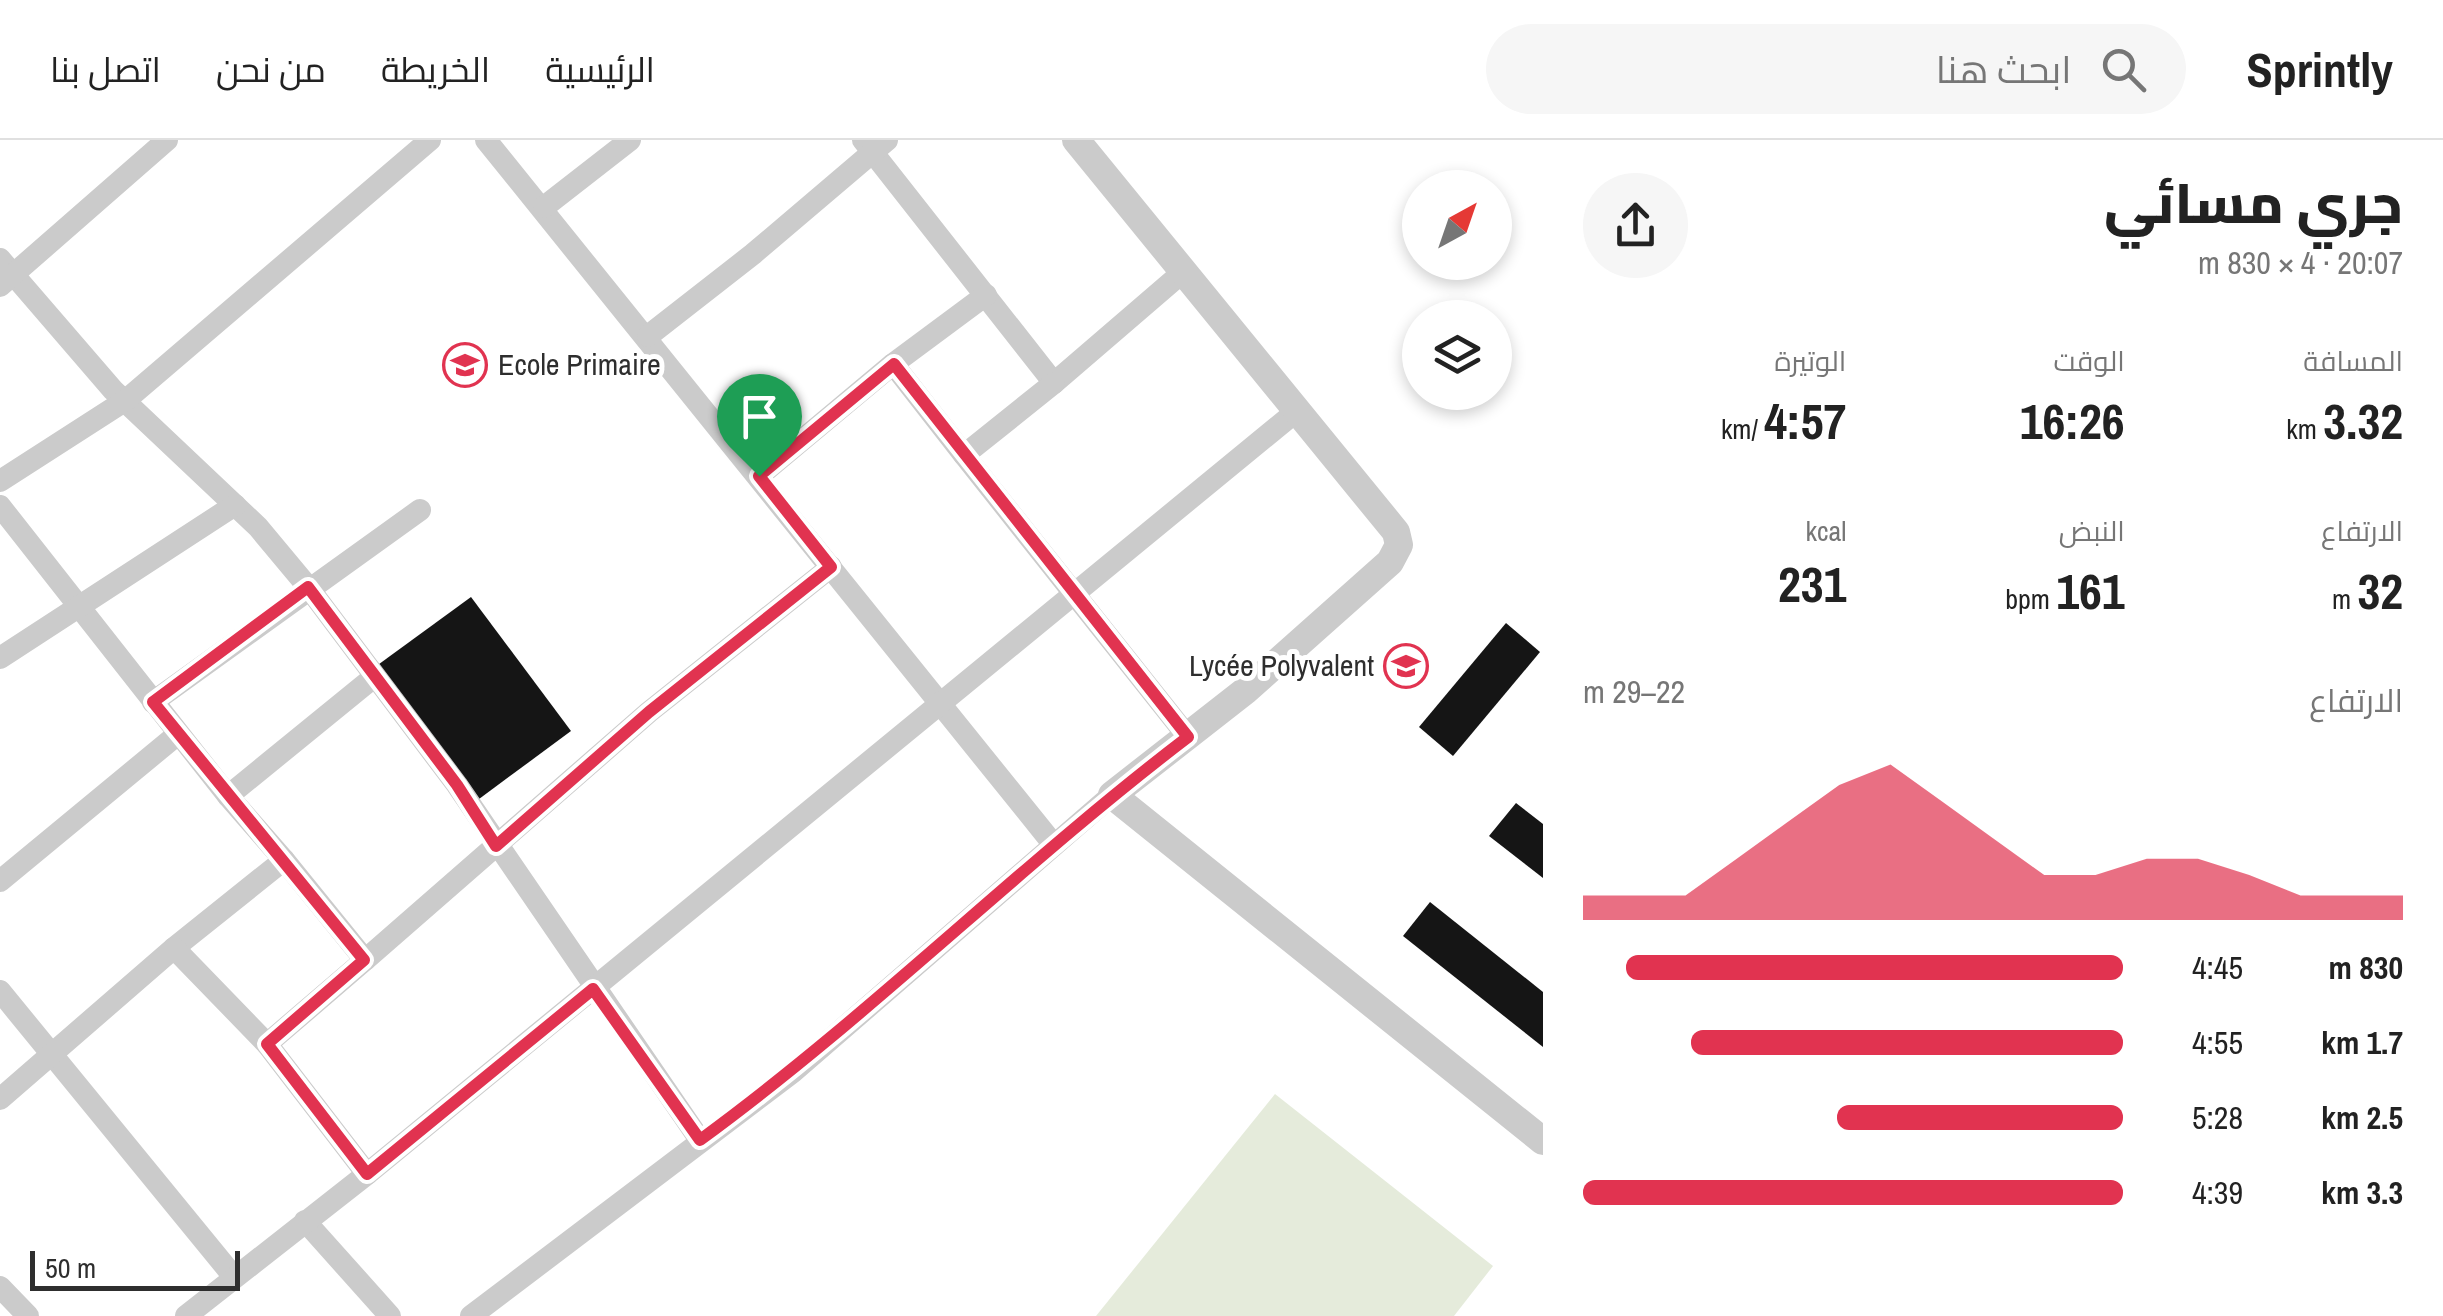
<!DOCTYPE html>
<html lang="ar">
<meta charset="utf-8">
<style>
:root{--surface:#fff;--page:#f6f6f6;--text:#222;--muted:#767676;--line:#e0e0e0;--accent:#e13350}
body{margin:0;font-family:"Archivo Narrow",Cairo,sans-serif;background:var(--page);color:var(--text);direction:rtl;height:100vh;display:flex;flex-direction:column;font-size:38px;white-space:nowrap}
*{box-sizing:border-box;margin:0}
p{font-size:32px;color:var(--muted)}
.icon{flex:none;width:55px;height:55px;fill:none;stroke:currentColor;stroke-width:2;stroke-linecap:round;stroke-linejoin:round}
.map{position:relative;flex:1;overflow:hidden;direction:ltr}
.panel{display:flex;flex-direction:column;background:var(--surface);width:900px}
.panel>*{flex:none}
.needle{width:65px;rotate:40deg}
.buttons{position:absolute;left:1402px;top:30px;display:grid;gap:20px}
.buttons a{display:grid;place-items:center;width:110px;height:110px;border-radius:50%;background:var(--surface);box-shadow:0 5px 15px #0003;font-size:50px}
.scale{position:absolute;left:30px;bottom:25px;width:210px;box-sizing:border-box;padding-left:10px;border:5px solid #2e2e2e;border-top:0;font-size:28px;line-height:35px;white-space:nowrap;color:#2e2e2e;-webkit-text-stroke:8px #fff;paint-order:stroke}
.pin{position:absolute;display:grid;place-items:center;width:85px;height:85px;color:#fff;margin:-102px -42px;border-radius:50% 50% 50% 0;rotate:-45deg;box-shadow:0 0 10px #0007}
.pin .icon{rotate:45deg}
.round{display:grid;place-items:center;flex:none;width:105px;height:105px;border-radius:52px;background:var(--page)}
.headline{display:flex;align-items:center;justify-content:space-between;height:170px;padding:0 40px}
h1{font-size:55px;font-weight:800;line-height:75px}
.metrics{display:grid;grid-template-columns:repeat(3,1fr);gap:15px;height:170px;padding:10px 40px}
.metrics div{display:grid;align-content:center}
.metrics b{font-size:50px;font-weight:800}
.metrics small{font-size:28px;font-weight:400}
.metrics p{font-size:28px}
.chart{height:280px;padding:20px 40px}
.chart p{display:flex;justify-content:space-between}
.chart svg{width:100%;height:180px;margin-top:10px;fill:var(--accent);opacity:.7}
ul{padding:0 40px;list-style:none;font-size:32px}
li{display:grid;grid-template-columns:160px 120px 1fr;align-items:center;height:75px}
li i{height:25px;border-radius:12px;background:var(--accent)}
header{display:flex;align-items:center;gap:60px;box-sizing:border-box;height:140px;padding:0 50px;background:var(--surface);border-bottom:2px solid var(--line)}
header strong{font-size:48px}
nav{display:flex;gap:55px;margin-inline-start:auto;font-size:35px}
.search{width:700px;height:90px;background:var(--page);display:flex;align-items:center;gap:25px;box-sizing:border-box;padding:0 35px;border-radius:55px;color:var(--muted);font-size:38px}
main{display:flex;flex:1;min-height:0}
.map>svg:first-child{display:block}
.green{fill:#e5ebdb}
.building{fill:#151515}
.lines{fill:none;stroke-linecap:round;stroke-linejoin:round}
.minor{stroke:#cbcbcb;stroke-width:22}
.tertiary{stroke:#cbcbcb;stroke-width:28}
.route-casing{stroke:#fff;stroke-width:20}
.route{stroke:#e13350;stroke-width:12}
.labels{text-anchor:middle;stroke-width:10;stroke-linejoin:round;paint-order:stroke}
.poi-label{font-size:30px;fill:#2e2e2e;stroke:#fff;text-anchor:start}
</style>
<header>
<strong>Sprintly</strong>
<div class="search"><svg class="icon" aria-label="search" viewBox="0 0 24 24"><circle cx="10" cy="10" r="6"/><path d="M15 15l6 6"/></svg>ابحث هنا</div>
<nav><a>الرئيسية</a><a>الخريطة</a><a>من نحن</a><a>اتصل بنا</a></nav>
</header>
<main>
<section class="panel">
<div class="headline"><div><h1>جري مسائي</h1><p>20:07 · 4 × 830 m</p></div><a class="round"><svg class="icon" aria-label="share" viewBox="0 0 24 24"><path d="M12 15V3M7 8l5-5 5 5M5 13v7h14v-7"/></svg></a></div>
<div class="metrics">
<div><p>المسافة</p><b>3.32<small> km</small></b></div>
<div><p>الوقت</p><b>16:26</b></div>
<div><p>الوتيرة</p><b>4:57<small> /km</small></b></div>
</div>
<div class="metrics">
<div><p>الارتفاع</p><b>32<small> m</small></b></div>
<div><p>النبض</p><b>161<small> bpm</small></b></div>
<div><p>kcal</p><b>231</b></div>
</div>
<div class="chart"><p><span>الارتفاع</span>22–29 m</p>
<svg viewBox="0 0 160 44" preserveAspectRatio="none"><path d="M0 44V38L10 38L20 38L30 29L40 20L50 11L60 6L70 15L80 24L90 33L100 33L110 29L120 29L130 33L140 38L150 38L160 38V44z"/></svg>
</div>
<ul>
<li><b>830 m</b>4:45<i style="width:92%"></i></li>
<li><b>1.7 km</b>4:55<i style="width:80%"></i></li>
<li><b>2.5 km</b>5:28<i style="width:53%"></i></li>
<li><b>3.3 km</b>4:39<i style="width:100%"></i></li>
</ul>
</section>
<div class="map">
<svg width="1543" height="1176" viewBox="0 0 1543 1176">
<rect width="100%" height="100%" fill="#fff"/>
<!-- green -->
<path class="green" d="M1275,954l218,172 -39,50h-358z"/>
<!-- building -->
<g class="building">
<path d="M471,457l100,134 -96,71 -100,-135z"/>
<path d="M1506,483l34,29 -87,104 -34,-29z"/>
<path d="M1516,663l27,21v54l-54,-42z"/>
<path d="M1430,762l113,90v55l-140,-111z"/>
</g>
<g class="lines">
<!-- minor -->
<g class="minor">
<path d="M486,0l568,705"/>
<path d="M863,0l191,243 129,-111"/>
<path d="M544,67l86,-67"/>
<path d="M0,119l113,131 145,137 50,60 149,198 243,355"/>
<path d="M0,146l167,-146"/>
<path d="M648,196l105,-82 134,-114"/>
<path d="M893,224l93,-69"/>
<path d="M1054,243l-90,72 224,282"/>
<path d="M759,336l134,-112 71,91"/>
<path d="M0,341l126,-81 304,-260"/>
<path d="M0,366l228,290 56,64"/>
<path d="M0,518l235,-153"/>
<path d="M153,562l267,-192"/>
<path d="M228,656l146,-119"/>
<path d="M0,741l178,-147"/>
<path d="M174,808l110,-88 81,100 -98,84"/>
<path d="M365,820l284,-248 182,-145"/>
<path d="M0,851l234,286"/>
<path d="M0,959l174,-151 93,96 100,130"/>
<path d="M305,1081l85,95"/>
<path d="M0,1147l28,29"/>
<path d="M186,1176l181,-142 931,-764"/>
<path d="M471,1176l322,-244 319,-277"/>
</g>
<!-- tertiary -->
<path class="tertiary" d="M1076,0l320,392 3,13 -9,17 -145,129 -133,104 431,346"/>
</g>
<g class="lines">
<!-- route casing -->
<g class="route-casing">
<path id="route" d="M894,224l294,373c-168,128 -317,278 -488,403l-107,-151 -226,185 -100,-130 97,-84 -211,-258 155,-115 149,198 39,61 153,-134 182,-145 -72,-91z"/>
</g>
<!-- route -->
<use href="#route" class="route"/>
</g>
<!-- icons -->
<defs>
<g id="school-ring" transform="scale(2.25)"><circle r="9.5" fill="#fff" stroke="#e13350" stroke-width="1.5"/><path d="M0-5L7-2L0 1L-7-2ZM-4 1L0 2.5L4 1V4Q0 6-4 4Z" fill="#e13350"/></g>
</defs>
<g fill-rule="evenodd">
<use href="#school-ring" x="465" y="225"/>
<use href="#school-ring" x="1406" y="526"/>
</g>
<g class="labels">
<!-- poi labels -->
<g class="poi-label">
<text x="498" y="235">Ecole Primaire</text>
<text x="1374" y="536" text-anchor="end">Lycée Polyvalent</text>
</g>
</g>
</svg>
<div class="buttons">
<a><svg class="needle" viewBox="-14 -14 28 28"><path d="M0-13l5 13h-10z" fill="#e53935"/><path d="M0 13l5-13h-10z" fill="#767676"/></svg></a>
<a><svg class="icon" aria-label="layers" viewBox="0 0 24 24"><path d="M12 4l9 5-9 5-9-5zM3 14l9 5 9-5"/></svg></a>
</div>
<div class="scale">50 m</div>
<div class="pin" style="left:759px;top:336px;background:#1e9e55"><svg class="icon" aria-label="arrive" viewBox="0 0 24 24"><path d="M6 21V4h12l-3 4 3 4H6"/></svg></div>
</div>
</main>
